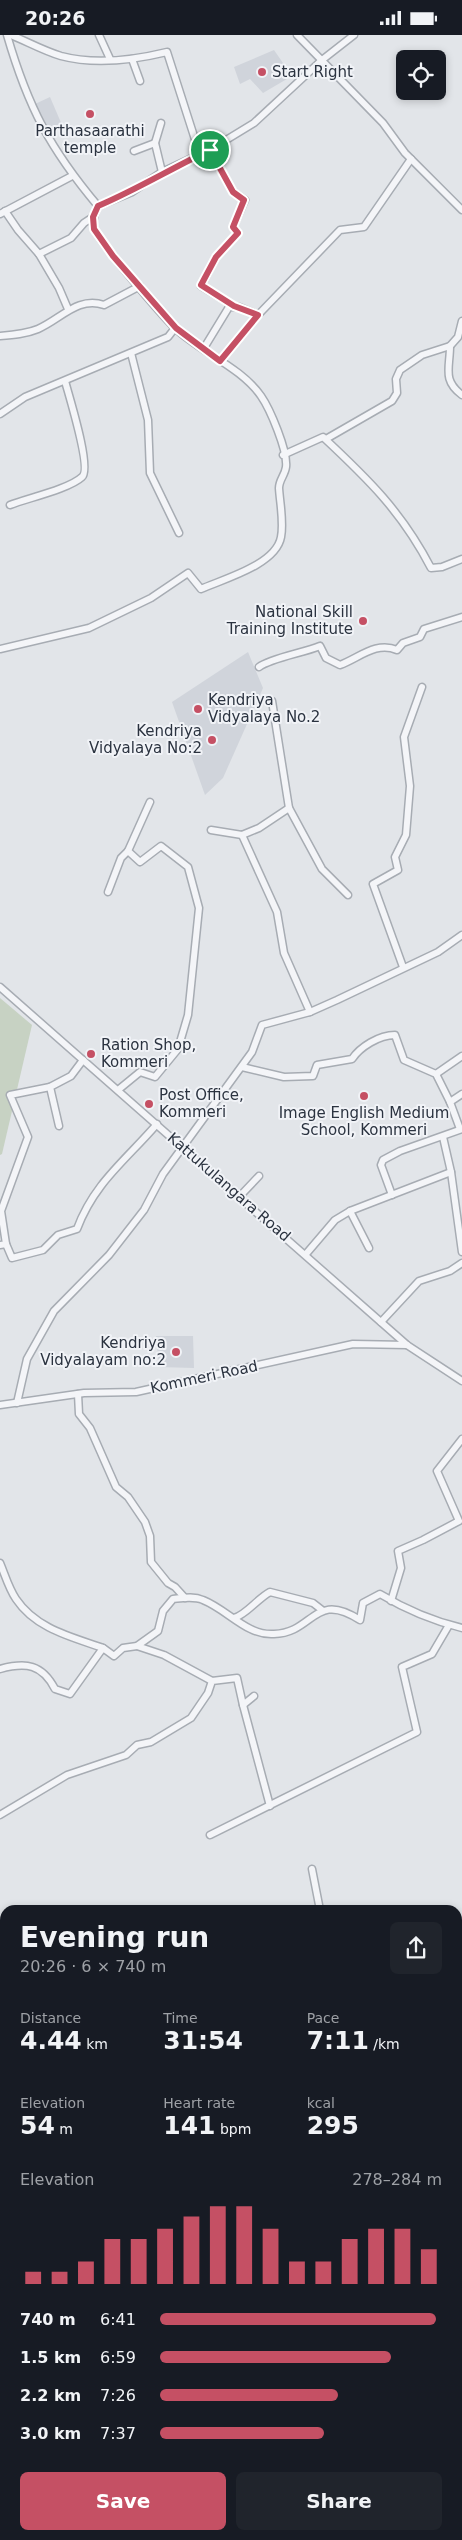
<!DOCTYPE html>
<meta charset="utf-8">
<style>
:root{--surface:#171b24;--page:#20242c;--text:#f1f3f6;--muted:#9ea1a6;--accent:#c55064}
body{margin:0;font-family:"DejaVu Sans",sans-serif;background:var(--page);color:var(--text);height:100vh;display:flex;flex-direction:column;font-size:19px;white-space:nowrap}
*{box-sizing:border-box;margin:0}
p{font-size:16px;color:var(--muted)}
.icon{flex:none;width:28px;height:28px;fill:none;stroke:currentColor;stroke-width:2;stroke-linecap:round;stroke-linejoin:round}
.map{position:relative;flex:1;overflow:hidden}
.sheet{position:absolute;left:0px;top:1870px;width:462px;height:635px;display:flex;flex-direction:column;background:var(--surface);border-radius:15px 15px 0 0;box-shadow:0 2px 8px #0003}
.sheet>*{flex:none}
.buttons{position:absolute;left:396px;top:15px;display:grid;gap:10px}
.buttons a{display:grid;place-items:center;width:50px;height:50px;border-radius:8px;background:var(--surface);box-shadow:0 2px 8px #0003;font-size:25px}
.pin{position:absolute;display:grid;place-items:center;width:42px;height:42px;color:#fff;margin:-21px;border:2px solid #fff;border-radius:50%;box-shadow:0 1px 5px #0007}
.round{display:grid;place-items:center;flex:none;width:52px;height:52px;border-radius:8px;background:var(--page)}
.headline{display:flex;align-items:center;justify-content:space-between;height:85px;padding:0 20px}
h1{font-size:28px;font-weight:700;line-height:38px}
.figures{display:grid;grid-template-columns:repeat(3,1fr);gap:8px;height:85px;padding:5px 20px}
.figures div{display:grid;align-content:center}
.figures b{font-size:25px;font-weight:700}
.figures small{font-size:14px;font-weight:400}
.figures p{font-size:14px}
.chart{height:140px;padding:10px 20px}
.chart p{display:flex;justify-content:space-between}
.chart svg{width:100%;height:90px;margin-top:5px;stroke:var(--accent);stroke-width:6}
.action{display:flex;gap:10px;margin-top:auto;padding:10px 20px}
.action a{flex:1;height:58px;border-radius:8px;background:var(--accent);color:#fff;font-size:20px;font-weight:700;line-height:58px;text-align:center}
.action a+a{background:var(--page);color:var(--text)}
ul{padding:0 20px;list-style:none;font-size:16px}
li{display:grid;grid-template-columns:80px 60px 1fr;align-items:center;height:38px}
li i{height:12px;border-radius:6px;background:var(--accent)}
.status{display:flex;justify-content:space-between;align-items:center;height:35px;padding:0 25px;background:var(--surface);direction:ltr}
.status svg{height:14px;fill:currentColor}
.map>svg:first-child{display:block}
.built{fill:#d0d4db}
.green{fill:#c7d2c3}
.lines{fill:none;stroke-linecap:round;stroke-linejoin:round}
.minor-casing{stroke:#a7acb3;stroke-width:9}
.minor{stroke:#f4f5f8;stroke-width:6}
.route-casing{stroke:#fff;stroke-width:10}
.route{stroke:#c55064;stroke-width:6}
.poi-dot{fill:#c55064;stroke:#f1f3f7;stroke-width:2}
.labels{text-anchor:middle;stroke-width:4;stroke-linejoin:round;paint-order:stroke}
.poi-label{font-size:15px;fill:#2b3340;stroke:#f1f3f7;text-anchor:start}
.street-label{font-size:15px;fill:#2b3340;stroke:#f1f3f7}
</style>
<div class="status"><b>20:26</b><svg viewBox="0 0 49 12"><path d="M0 12V9h3v3zM5 12V6h3v6zM10 12V3h3v9zM15 12V0h3v12zM26 1h20v11H26zM47 4h2v5h-2z"/></svg></div>
<div class="map">
<svg width="462" height="2505" viewBox="0 0 462 2505">
<rect width="100%" height="100%" fill="#e2e5e9"/>
<!-- built -->
<g class="built">
<path d="M274,15l18,26 -29,17 -13,-14 -10,5 -6,-17z"/>
<path d="M50,62l12,28 -14,8 -13,-29z"/>
<path d="M248,617l15,36 -40,90 -18,17 -33,-93z"/>
<path d="M156,1301h37l1,32 -35,-1z"/>
</g>
<!-- green -->
<path class="green" d="M0,963l32,27 -30,129 -2,1z"/>
<g class="lines">
<!-- minor casing -->
<g class="minor-casing">
<g id="minor">
<path d="M11,0c17,7 33,16 50,21 34,9 73,4 106,-4l33,103"/>
<path d="M99,0l11,24"/>
<path d="M297,0l86,88 22,30 57,57"/>
<path d="M132,24l8,22"/>
<path d="M161,88l-6,20 7,29"/>
<path d="M210,115l23,42 12,8 -12,27 5,6 -22,24 -15,29 33,20"/>
<path d="M134,116l21,-8"/>
<path d="M98,171l34,-14 30,-20 51,-24 41,-25 68,-63 32,-25"/>
<path d="M5,176l13,19 21,24 32,-16 13,-15 9,-6"/>
<path d="M0,179l72,-38"/>
<path d="M39,219l20,34 9,21"/>
<path d="M0,301c13,-1 26,-2 38,-7 23,-10 40,-33 66,-24l36,-19"/>
<path d="M450,311c0,22 -8,34 12,49"/>
<path d="M204,313l25,-41h10l19,8"/>
<path d="M131,318l17,67 2,53 29,60"/>
<path d="M220,326l38,-46 82,-85 24,-3 47,-68"/>
<path d="M0,379l25,-17 143,-60 7,-9"/>
<path d="M326,404l66,-38 5,-8 -1,-14 4,-9 22,-15 28,-9 8,-9 4,-16"/>
<path d="M283,420l40,-18c45,42 79,75 108,131l11,-1 20,-8"/>
<path d="M10,470c18,-7 59,-16 72,-28 10,-8 -13,-81 -17,-96"/>
<path d="M0,614l89,-21 62,-30 37,-25 13,16c22,-10 75,-24 80,-52 3,-15 -1,-33 -2,-49 0,-8 6,-13 7,-21 2,-16 -16,-58 -25,-71 -20,-29 -61,-44 -86,-68 -13,-13 -77,-87 -81,-100 -2,-8 1,-15 4,-22 -48,-57 -70,-99 -91,-171"/>
<path d="M259,632c12,-9 44,-14 61,-21l6,12 14,7c19,-7 36,-24 57,-15l6,-7 17,-6 4,-8 38,-12"/>
<path d="M272,666l17,107 33,61 26,26"/>
<path d="M211,795l31,5 17,-7 30,-20"/>
<path d="M242,800l35,77 7,41 26,59"/>
<path d="M108,857l13,-34 7,-7"/>
<path d="M403,932l-30,-83 25,-14 -3,-13 11,-22 4,-49 -6,-49 18,-50"/>
<path d="M0,952l407,358 55,36"/>
<path d="M242,1032l42,10 29,-1 4,-11 35,-6c8,-12 27,-24 43,-24l9,25 32,14 14,28"/>
<path d="M436,1039l26,-18"/>
<path d="M118,1055l22,-18 15,5 23,-28 10,-34 11,-107 -11,-41 -27,-21 -21,16 -12,-11 22,-49"/>
<path d="M59,1091l-9,-39 21,-11 12,-16"/>
<path d="M460,1094l-10,-27 12,-8"/>
<path d="M443,1102l8,35 11,80"/>
<path d="M392,1160l-11,-30 2,-5 17,-9 62,-22"/>
<path d="M240,1161l19,-20"/>
<path d="M6,1209l6,14 31,-8 15,-15 19,-6c17,-46 49,-69 80,-105"/>
<path d="M0,1210l6,-1 -5,-33 27,-74 -18,-42 40,-8"/>
<path d="M369,1213l-19,-37 101,-39"/>
<path d="M306,1219l29,-34 15,-9"/>
<path d="M381,1287l38,-41 31,-10 12,-8"/>
<path d="M78,1359l1,20 11,14 26,59 12,10 17,25 5,14 1,26 17,21 7,4 10,11"/>
<path d="M17,1368l10,-44 27,-48 55,-56 35,-45 19,-36 89,-122 10,-27 48,-13 27,-12 101,-48 24,-17"/>
<path d="M0,1370l84,-12 52,-1 217,-48 54,1"/>
<path d="M0,1528c5,12 9,26 16,36 20,30 56,38 87,49"/>
<path d="M391,1566l10,-33 -3,-17 25,-11 36,-19 -22,-50 25,-32"/>
<path d="M234,1583c12,-3 23,-19 36,-26l43,11 9,7"/>
<path d="M137,1611l27,9 48,26"/>
<path d="M0,1634c26,-7 42,-5 55,20l15,5 33,-46 11,8 9,-8 14,-2 21,-15 5,-20 10,-12c10,-1 21,-3 30,1 25,10 44,36 71,34 40,-1 40,-44 86,-14l3,-17 17,-9c25,15 53,27 82,34"/>
<path d="M243,1670l27,101"/>
<path d="M0,1780l67,-40 59,-20 11,-10 14,-3 40,-24 17,-25 4,-12 25,-3 6,27 11,-9"/>
<path d="M210,1800l207,-103 -15,-65 30,-13 17,-29"/>
<path d="M312,1834l8,41"/>
<path d="M458,1919l4,-5"/>
<path d="M0,2126l5,-4"/>
<path d="M458,2161h4"/>
<path d="M0,2245l5,-5"/>
<path d="M392,2500l2,5"/>
<path d="M338,2505l3,-5"/>
</g>
</g>
<!-- minor -->
<use href="#minor" class="minor"/>
</g>
<g class="lines">
<!-- route casing -->
<g class="route-casing">
<path id="route" d="M210,115l23,42 11,8 -11,27 5,6 -22,24 -15,28 33,21 24,9 -38,46 -44,-33 -63,-72 -19,-27 -1,-12 5,-11c38,-16 74,-38 112,-56z"/>
</g>
<!-- route -->
<use href="#route" class="route"/>
</g>
<!-- markers -->
<g class="poi-dot">
<circle cx="262" cy="37" r="5"/>
<circle cx="90" cy="79" r="5"/>
<circle cx="363" cy="586" r="5"/>
<circle cx="198" cy="674" r="5"/>
<circle cx="212" cy="705" r="5"/>
<circle cx="91" cy="1019" r="5"/>
<circle cx="364" cy="1061" r="5"/>
<circle cx="149" cy="1069" r="5"/>
<circle cx="176" cy="1317" r="5"/>
</g>
<g class="labels">
<!-- poi labels -->
<g class="poi-label">
<text x="272" y="42">Start Right</text>
<text x="90" y="101" text-anchor="middle">Parthasaarathi<tspan x="90" dy="17">temple</tspan></text>
<text x="353" y="582" text-anchor="end">National Skill<tspan x="353" dy="17">Training Institute</tspan></text>
<text x="208" y="670">Kendriya<tspan x="208" dy="17">Vidyalaya No.2</tspan></text>
<text x="202" y="701" text-anchor="end">Kendriya<tspan x="202" dy="17">Vidyalaya No:2</tspan></text>
<text x="101" y="1015">Ration Shop,<tspan x="101" dy="17">Kommeri</tspan></text>
<text x="159" y="1065">Post Office,<tspan x="159" dy="17">Kommeri</tspan></text>
<text x="364" y="1083" text-anchor="middle">Image English Medium<tspan x="364" dy="17">School, Kommeri</tspan></text>
<text x="166" y="1313" text-anchor="end">Kendriya<tspan x="166" dy="17">Vidyalayam no:2</tspan></text>
</g>
<!-- street labels -->
<g class="street-label">
<text transform="translate(229 1152) rotate(41)" y="5">Kattukulangara Road</text>
<text transform="translate(204 1342) rotate(-12)" y="5">Kommeri Road</text>
</g>
</g>
</svg>
<div class="buttons">
<a><svg class="icon" aria-label="locate" viewBox="0 0 24 24"><circle cx="12" cy="12" r="6"/><path d="M12 2v4M12 18v4M2 12h4M18 12h4"/></svg></a>
</div>
<div class="pin" style="left:210px;top:115px;background:#1e9e55"><svg class="icon" aria-label="arrive" viewBox="0 0 24 24"><path d="M6 21V4h12l-3 4 3 4H6"/></svg></div>
<section class="sheet">
<div class="headline"><div><h1>Evening run</h1><p>20:26 · 6 × 740 m</p></div><a class="round"><svg class="icon" aria-label="share" viewBox="0 0 24 24"><path d="M12 15V3M7 8l5-5 5 5M5 13v7h14v-7"/></svg></a></div>
<div class="figures">
<div><p>Distance</p><b>4.44<small> km</small></b></div>
<div><p>Time</p><b>31:54</b></div>
<div><p>Pace</p><b>7:11<small> /km</small></b></div>
</div>
<div class="figures">
<div><p>Elevation</p><b>54<small> m</small></b></div>
<div><p>Heart rate</p><b>141<small> bpm</small></b></div>
<div><p>kcal</p><b>295</b></div>
</div>
<div class="chart"><p><span>Elevation</span>278–284 m</p>
<svg viewBox="0 0 160 44" preserveAspectRatio="none"><path d="M5 44V38M15 44V38M25 44V33M35 44V22M45 44V22M55 44V17M65 44V11M75 44V6M85 44V6M95 44V17M105 44V33M115 44V33M125 44V22M135 44V17M145 44V17M155 44V27"/></svg>
</div>
<ul>
<li><b>740 m</b>6:41<i style="width:98%"></i></li>
<li><b>1.5 km</b>6:59<i style="width:82%"></i></li>
<li><b>2.2 km</b>7:26<i style="width:63%"></i></li>
<li><b>3.0 km</b>7:37<i style="width:58%"></i></li>
</ul>
<div class="action"><a>Save</a><a>Share</a></div>
</section>
</div>
